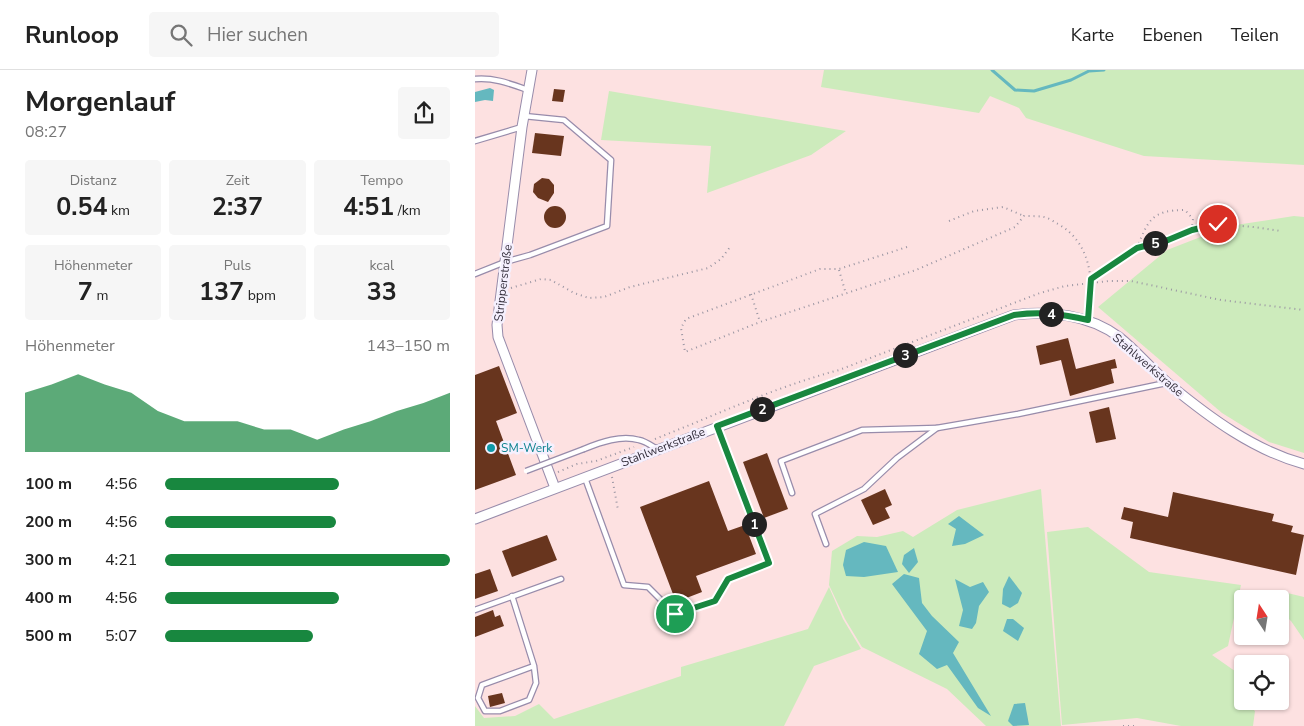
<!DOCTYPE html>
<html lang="de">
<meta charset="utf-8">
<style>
:root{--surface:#fff;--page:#f6f6f6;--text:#222;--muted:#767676;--line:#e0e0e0;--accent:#18873f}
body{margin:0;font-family:"Nunito Sans",sans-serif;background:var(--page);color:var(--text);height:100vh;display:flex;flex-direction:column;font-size:19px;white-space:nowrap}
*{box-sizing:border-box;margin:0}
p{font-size:16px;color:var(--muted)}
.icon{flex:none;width:28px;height:28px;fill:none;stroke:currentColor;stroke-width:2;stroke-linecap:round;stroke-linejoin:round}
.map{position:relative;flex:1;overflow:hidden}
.details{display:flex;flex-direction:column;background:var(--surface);width:475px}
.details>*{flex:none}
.needle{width:32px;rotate:348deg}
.fabs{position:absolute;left:759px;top:520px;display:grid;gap:10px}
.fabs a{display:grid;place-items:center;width:55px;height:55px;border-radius:5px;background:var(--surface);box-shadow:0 1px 4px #0004;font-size:25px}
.pin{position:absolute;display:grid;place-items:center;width:42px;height:42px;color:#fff;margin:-21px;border:2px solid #fff;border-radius:50%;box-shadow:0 1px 5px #0007}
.km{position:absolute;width:25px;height:25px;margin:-12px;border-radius:50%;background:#222;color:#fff;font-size:14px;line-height:25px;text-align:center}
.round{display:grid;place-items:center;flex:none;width:52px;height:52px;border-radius:5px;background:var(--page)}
.overview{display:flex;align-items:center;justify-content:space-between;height:85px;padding:0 25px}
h1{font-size:28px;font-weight:700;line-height:38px}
.metrics{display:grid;grid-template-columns:repeat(3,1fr);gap:8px;height:85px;padding:5px 25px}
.metrics div{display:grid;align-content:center;border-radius:5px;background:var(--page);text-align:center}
.metrics b{font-size:25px;font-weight:700}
.metrics small{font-size:14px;font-weight:400}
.metrics p{font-size:14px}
.chart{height:140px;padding:10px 25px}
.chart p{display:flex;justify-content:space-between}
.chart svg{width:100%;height:90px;margin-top:5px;fill:var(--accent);opacity:.7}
ul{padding:0 25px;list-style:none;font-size:16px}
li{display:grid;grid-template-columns:80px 60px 1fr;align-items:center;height:38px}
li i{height:12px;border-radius:6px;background:var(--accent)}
header{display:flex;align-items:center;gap:30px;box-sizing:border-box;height:70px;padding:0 25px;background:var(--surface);border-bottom:1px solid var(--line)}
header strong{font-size:24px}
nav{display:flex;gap:28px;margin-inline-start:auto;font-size:18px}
.search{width:350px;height:45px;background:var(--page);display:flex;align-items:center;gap:12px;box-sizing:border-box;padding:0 18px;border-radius:5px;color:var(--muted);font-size:19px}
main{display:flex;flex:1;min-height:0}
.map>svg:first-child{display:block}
.industrial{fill:#fde1e1;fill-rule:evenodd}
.green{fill:#cdebbc}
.water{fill:#65b8bf}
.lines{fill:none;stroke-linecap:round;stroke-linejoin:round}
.stream{stroke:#65b8bf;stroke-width:3}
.building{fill:#68351e}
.service-casing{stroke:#988cab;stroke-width:7}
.minor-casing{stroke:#988cab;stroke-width:11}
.path{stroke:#9b96a3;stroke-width:2;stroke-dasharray:1 4;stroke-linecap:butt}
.service{stroke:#fff;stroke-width:4.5}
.minor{stroke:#fff;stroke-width:9}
.service-bridge-casing{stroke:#988cab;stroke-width:7;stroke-linecap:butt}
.service-bridge{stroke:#fff;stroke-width:4.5}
.route-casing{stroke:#fff;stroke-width:10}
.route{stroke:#18873f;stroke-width:6}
.culture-dot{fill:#0f9aa8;stroke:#f5f0fe;stroke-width:2}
.labels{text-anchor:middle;stroke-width:5;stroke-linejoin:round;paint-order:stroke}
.street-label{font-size:12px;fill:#35303d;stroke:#f5f0fe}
.culture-label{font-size:12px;fill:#0d838f;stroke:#f5f0fe;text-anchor:start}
</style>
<header>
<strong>Runloop</strong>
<div class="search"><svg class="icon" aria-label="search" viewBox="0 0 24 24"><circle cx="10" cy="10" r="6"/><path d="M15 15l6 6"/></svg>Hier suchen</div>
<nav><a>Karte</a><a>Ebenen</a><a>Teilen</a></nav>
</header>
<main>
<section class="details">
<div class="overview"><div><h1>Morgenlauf</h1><p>08:27</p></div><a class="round"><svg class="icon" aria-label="share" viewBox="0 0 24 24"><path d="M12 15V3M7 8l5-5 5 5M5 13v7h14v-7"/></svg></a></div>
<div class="metrics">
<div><p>Distanz</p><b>0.54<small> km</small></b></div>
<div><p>Zeit</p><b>2:37</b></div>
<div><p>Tempo</p><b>4:51<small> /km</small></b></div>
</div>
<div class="metrics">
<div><p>Höhenmeter</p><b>7<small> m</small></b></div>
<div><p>Puls</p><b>137<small> bpm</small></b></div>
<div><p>kcal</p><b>33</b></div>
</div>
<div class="chart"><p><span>Höhenmeter</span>143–150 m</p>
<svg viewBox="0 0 160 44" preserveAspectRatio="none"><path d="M0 44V15L10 11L20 6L30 11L40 15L50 24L60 29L70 29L80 29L90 33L100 33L110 38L120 33L130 29L140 24L150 20L160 15V44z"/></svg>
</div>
<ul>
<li><b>100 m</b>4:56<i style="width:61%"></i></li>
<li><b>200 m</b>4:56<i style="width:60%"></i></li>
<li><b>300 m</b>4:21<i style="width:100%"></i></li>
<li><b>400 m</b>4:56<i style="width:61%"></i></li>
<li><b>500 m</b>5:07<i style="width:52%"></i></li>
</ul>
</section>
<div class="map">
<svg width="829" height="656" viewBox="0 0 829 656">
<rect width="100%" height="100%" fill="#f5f0fe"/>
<!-- industrial -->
<path class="industrial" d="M0,0h829v656h-829zM768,529h37v37h-37zM768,594h37v37h-37z"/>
<!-- green -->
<g class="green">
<path d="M349,0h480v95l-160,-9 -118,-38 -7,-10 -29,-12 -11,17 -158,-26z"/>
<path d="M134,21l237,40 -35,24 -104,38 4,-47 -110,-6z"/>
<path d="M819,146l10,1v236l-35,-11 -47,-29 -124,-106 69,-57 62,-24z"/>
<path d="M566,419l20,237h-75l-39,-37 -85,-42 -17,-28 -16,-34 3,-34 25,-15 20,1 26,-6 10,6 44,-27z"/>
<path d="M613,457l61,45 92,13 -13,61 -16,9 30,21 -2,23 15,12 -2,15h-72l-44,-8 -75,7 -15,-193z"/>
<path d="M354,517l14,32 18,30 -47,17 -30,60h-309v-20l9,12 31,-2 24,-12 15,15 127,-43v-9l127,-38z"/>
<path d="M800,520l29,7v43l-13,-19 -11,-11v-11h-8z"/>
</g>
<!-- water -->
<g class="water">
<path d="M15,18l4,2 -1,11 -8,-1 -10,2v-10z"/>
<path d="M484,446l25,19 -19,9 -13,2 4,-17 -8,-5z"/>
<path d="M389,472l22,4 12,26 -34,5 -18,-1 -3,-11 3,-15z"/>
<path d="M439,478l4,14 -9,11 -7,-9 2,-9z"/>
<path d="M429,504l15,4 3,25 10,13 27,26 -6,11 38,63 -13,-8 -31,-43 -10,4 -18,-15 8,-23 -35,-47z"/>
<path d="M534,506l13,17 -4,10 -8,5 -8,-4 1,-15z"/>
<path d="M480,509l15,8 13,-5 6,10 -10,14 -3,17 -4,6 -13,-3 4,-16z"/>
<path d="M532,549h6l11,9 -6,13 -15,-10z"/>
<path d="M550,633l4,22 -16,1 -5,-5 6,-17z"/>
</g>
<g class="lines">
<!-- stream -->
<path class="stream" d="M517,0l23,20 19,1 37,-11 18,-9 15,-1"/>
</g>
<!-- building -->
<g class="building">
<path d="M79,19l11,1 -2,12 -11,-1z"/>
<path d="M60,63l29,3 -3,20 -29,-3z"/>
<path d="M67,108l7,1 5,6v8l-6,9 -10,-4 -5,-6 1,-8z"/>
<circle cx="80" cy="147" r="11"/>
<path d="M593,268l8,31 39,-10 2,9 -6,1 3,14 -44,13 -9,-36 -21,5 -4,-19z"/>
<path d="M24,296l18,47 -21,8 20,54 -41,15v-115z"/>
<path d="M634,337l7,32 -20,4 -7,-31z"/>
<path d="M292,383l21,56 -24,9 -21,-56z"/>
<path d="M234,411l19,50 17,-6 11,29 -60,22 6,16 -26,10 -36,-95z"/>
<path d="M410,419l7,16 -7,3 5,10 -17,7 -12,-25z"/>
<path d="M698,422l101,22 -2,7 21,5 -2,6 13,3 -8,40 -166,-37 3,-16 -12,-3 3,-12 44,10z"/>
<path d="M72,465l10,25 -45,17 -10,-26z"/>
<path d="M15,499l8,22 -23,8v-25z"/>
<path d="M18,540l2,7 5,-2 4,11 -29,11v-20z"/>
<path d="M27,623l3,10 -15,4 -2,-11z"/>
</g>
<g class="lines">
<!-- service casing -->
<g class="service-casing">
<g id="service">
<path d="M0,9c18,-2 36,5 53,11"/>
<path d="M0,71l47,-14"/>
<path d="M0,204l30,-12 25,-7 77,-29 4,-66 -47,-40 -40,-4"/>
<path d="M109,379c17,-7 37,-14 55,-9 6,1 13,6 18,9"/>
<path d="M110,408l39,107 24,2 27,27 40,-13 13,-22 41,-16 -51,-135"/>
<path d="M317,423l-11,-32 81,-31 75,-2"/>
<path d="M351,474l-11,-30 49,-25 33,-31 40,-30 81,-14 148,-31"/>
<path d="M37,526l22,70 2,17 -7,17 -29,11h-15l-7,-13 4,-13 52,-19"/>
<path d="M0,540l86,-31"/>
</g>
</g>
<!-- minor casing -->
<g class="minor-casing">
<g id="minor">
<path d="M57,0l-10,57 -25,198 1,12 57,151"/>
<path d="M0,449l539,-204c35,-5 76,0 105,22 19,15 33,33 51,48 39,32 83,65 134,79"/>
</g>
</g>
<!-- path -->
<g class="path">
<path d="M474,151l25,-10 29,-4 21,9"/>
<path d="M432,177l-68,22h-19l-134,50 -5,9 4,24 75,-30 156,-52 99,-43 9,-11c7,0 14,0 20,1 5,1 10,5 14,7 32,18 36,54 31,87"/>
<path d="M662,178c11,-28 15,-38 48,-38l8,9 -1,9"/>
<path d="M364,200l7,24"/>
<path d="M616,209l46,-31 31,-8 24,-10 26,-6 36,3 27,4"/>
<path d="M36,218l30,-9 10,1 23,13 15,5 15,-1 26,-10 78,-19 13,-9 9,-12"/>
<path d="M276,224l9,28"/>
<path d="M180,369c61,-24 120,-52 184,-69l201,-77 25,-7 44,-5h22l90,19 83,10"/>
<path d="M83,402l19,-8 19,-3 38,-14"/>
<path d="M137,407l6,33"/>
<path d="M648,656h14"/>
</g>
<!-- service -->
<use href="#service" class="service"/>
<!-- minor -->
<use href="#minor" class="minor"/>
<!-- service-bridge casing -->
<g class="service-bridge-casing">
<path id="service-bridge" d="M51,401l58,-22"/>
</g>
<!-- service-bridge -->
<use href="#service-bridge" class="service-bridge"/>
</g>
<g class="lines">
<!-- route casing -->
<g class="route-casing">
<path id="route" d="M200,544l40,-13 13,-22 41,-16 -52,-137 297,-111c26,-4 48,-1 74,5l3,-41 46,-31 31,-8 24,-10 26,-6"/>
</g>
<!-- route -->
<use href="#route" class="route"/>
</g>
<!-- markers -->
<circle class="culture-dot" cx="16" cy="378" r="5"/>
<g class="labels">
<!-- street labels -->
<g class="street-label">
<text transform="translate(28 213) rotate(-83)" y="4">Stripperstraße</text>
<text transform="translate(673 295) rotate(41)" y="4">Stahlwerkstraße</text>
<text transform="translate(188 377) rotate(-21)" y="4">Stahlwerkstraße</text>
</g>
<!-- culture labels -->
<g class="culture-label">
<text x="26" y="382">SM-Werk</text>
</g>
</g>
</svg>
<div class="fabs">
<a><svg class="needle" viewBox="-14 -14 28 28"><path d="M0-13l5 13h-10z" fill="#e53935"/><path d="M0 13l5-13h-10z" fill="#767676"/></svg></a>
<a><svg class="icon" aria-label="locate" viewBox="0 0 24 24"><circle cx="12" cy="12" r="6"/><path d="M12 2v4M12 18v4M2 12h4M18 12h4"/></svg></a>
</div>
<div class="pin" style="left:200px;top:544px;background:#1e9e55"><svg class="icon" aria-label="arrive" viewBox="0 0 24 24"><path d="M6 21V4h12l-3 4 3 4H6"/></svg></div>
<div class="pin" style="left:743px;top:154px;background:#d93025"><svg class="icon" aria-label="check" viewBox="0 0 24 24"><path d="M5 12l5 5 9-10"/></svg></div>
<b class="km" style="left:279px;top:454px">1</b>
<b class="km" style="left:287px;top:339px">2</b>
<b class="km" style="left:430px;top:285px">3</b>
<b class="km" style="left:576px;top:244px">4</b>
<b class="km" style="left:680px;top:173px">5</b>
</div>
</main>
